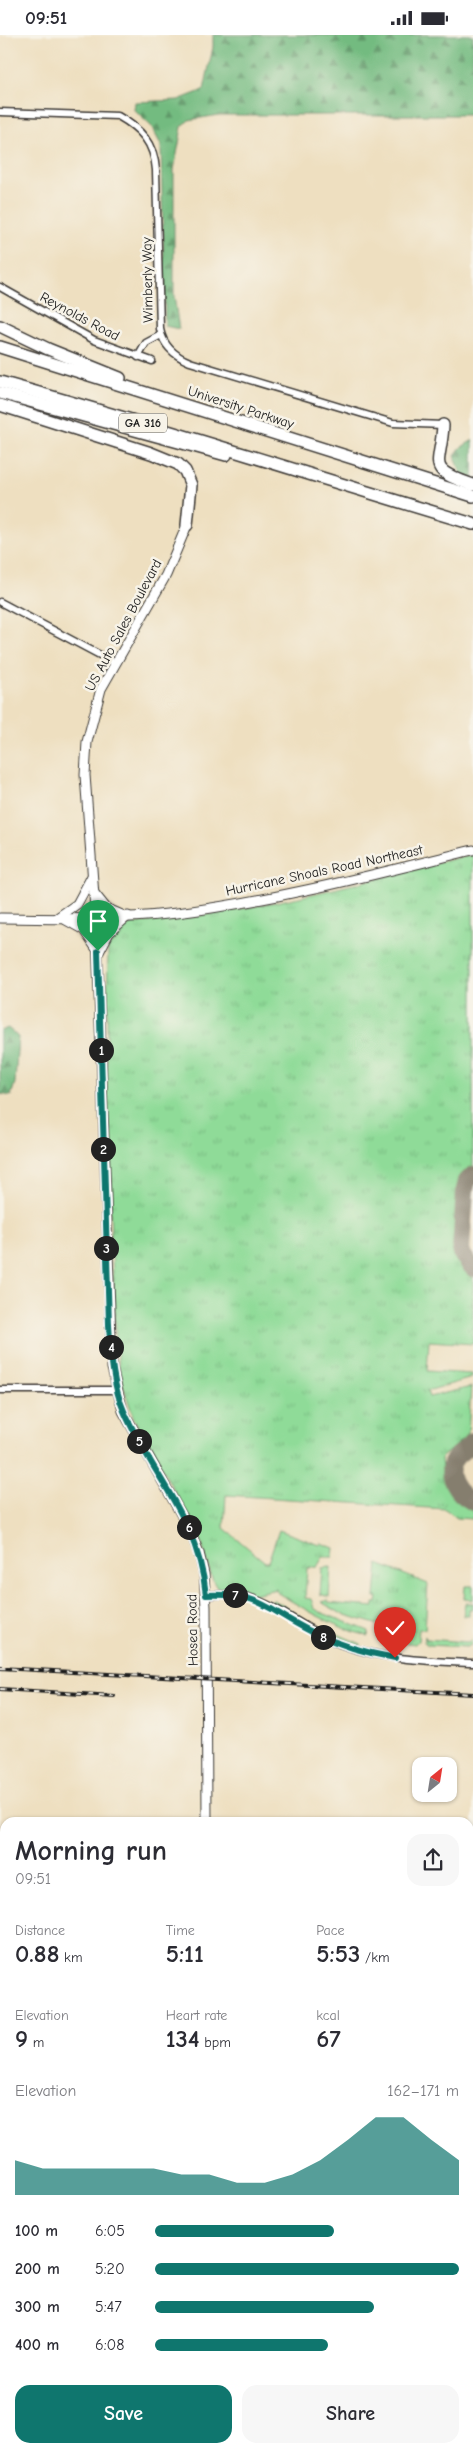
<!DOCTYPE html>
<meta charset="utf-8">
<style>
:root{--surface:#fff;--page:#f7f7f7;--text:#2b2b33;--muted:#7c7c81;--accent:#0f766e}
body{margin:0;font-family:"Comic Neue",sans-serif;background:var(--page);color:var(--text);height:100vh;display:flex;flex-direction:column;font-size:19px;white-space:nowrap}
*{box-sizing:border-box;margin:0}
p{font-size:16px;color:var(--muted)}
.icon{flex:none;width:28px;height:28px;fill:none;stroke:currentColor;stroke-width:2;stroke-linecap:round;stroke-linejoin:round}
.map{position:relative;flex:1;overflow:hidden}
.side{position:absolute;left:0px;top:1782px;width:474px;height:636px;display:flex;flex-direction:column;background:var(--surface);border-radius:15px 15px 0 0;box-shadow:0 1px 4px #0004}
.side>*{flex:none}
.needle{width:32px;rotate:30deg}
.tools{position:absolute;left:412px;top:1722px;display:grid;gap:10px}
.tools a{display:grid;place-items:center;width:45px;height:45px;border-radius:10px;background:var(--surface);box-shadow:0 1px 4px #0004;font-size:25px}
.pin{position:absolute;display:grid;place-items:center;width:42px;height:42px;color:#fff;margin:-51px -21px;border-radius:50% 50% 50% 0;rotate:-45deg;box-shadow:0 0 5px #0007}
.pin .icon{rotate:45deg}
.km{position:absolute;width:25px;height:25px;margin:-12px;border-radius:50%;background:#222;color:#fff;font-size:14px;line-height:25px;text-align:center}
.round{display:grid;place-items:center;flex:none;width:52px;height:52px;border-radius:15px;background:var(--page)}
.overview{display:flex;align-items:center;justify-content:space-between;height:85px;padding:0 15px}
h1{font-size:28px;font-weight:700;line-height:38px}
.metrics{display:grid;grid-template-columns:repeat(3,1fr);gap:8px;height:85px;padding:5px 15px}
.metrics div{display:grid;align-content:center}
.metrics b{font-size:25px;font-weight:700}
.metrics small{font-size:14px;font-weight:400}
.metrics p{font-size:14px}
.chart{height:140px;padding:10px 15px}
.chart p{display:flex;justify-content:space-between}
.chart svg{width:100%;height:90px;margin-top:5px;fill:var(--accent);opacity:.7}
.primary-button{display:flex;gap:10px;margin-top:auto;padding:10px 15px}
.primary-button a{flex:1;height:58px;border-radius:15px;background:var(--accent);color:#fff;font-size:20px;font-weight:700;line-height:58px;text-align:center}
.primary-button a+a{background:var(--page);color:var(--text)}
ul{padding:0 15px;list-style:none;font-size:16px}
li{display:grid;grid-template-columns:80px 60px 1fr;align-items:center;height:38px}
li i{height:12px;border-radius:6px;background:var(--accent)}
.status{display:flex;justify-content:space-between;align-items:center;height:35px;padding:0 25px;background:var(--surface);direction:ltr}
.status svg{height:14px;fill:currentColor}
.map>svg:first-child{display:block}
.grass{fill:url(#grass-tufts);stroke:#567c5a}
.forest{fill:url(#forest-firs);stroke:#486c4e}
.lines{fill:none;stroke-linecap:round;stroke-linejoin:round}
.taxiway{stroke:#857e6e;stroke-width:18}
.street-casing{stroke:#3c3935;stroke-width:9}
.secondary-casing{stroke:#3c3935;stroke-width:11}
.highway-casing{stroke:#3c3935;stroke-width:14}
.street{stroke:#fff;stroke-width:6}
.secondary{stroke:#fff;stroke-width:9}
.highway{stroke:#fff;stroke-width:11}
.rail-casing{stroke:#1c1c1c;stroke-width:4}
.rail{stroke:#f7f3e8;stroke-width:2;stroke-dasharray:5.5;stroke-linecap:butt}
.route-casing{stroke:#fff;stroke-width:10}
.route{stroke:#0f766e;stroke-width:6}
.labels{text-anchor:middle;stroke-width:5;stroke-linejoin:round;paint-order:stroke}
.shield{fill:#f7f3e8;stroke:#5e5c59;stroke-width:1}
.shield-label{font-size:12px;font-weight:bold;fill:#1c1c1c}
.street-label{font-size:14px;fill:#1c1c1c;stroke:#f7f3e8}
</style>
<div class="status"><b>09:51</b><svg viewBox="0 0 49 12"><path d="M0 12V9h3v3zM5 12V6h3v6zM10 12V3h3v9zM15 12V0h3v12zM26 1h20v11H26zM47 4h2v5h-2z"/></svg></div>
<div class="map">
<svg width="473" height="2418" viewBox="0 0 473 2418">
<defs>
<pattern id="grass-tufts" width="24" height="20" patternUnits="userSpaceOnUse" patternTransform="scale(1.25)"><rect width="24" height="20" fill="#8fdb98"/><path d="M3 7l-1-3M5 7V3M7 7l1-3M15 17l-1-3M17 17v-4M19 17l1-3" fill="none" stroke="#7bbb82"/></pattern>
<pattern id="forest-firs" width="22" height="20" patternUnits="userSpaceOnUse" patternTransform="scale(1.25)"><rect width="22" height="20" fill="#73bb80"/><path d="M5 1l3.5 6h-7zM16 11l3.5 6h-7z" fill="#5e9768"/></pattern>
</defs>
<rect width="100%" height="100%" fill="#f7f3e8"/>
<filter id="ink" filterUnits="userSpaceOnUse"><feTurbulence type="fractalNoise" baseFrequency=".02" numOctaves="2"/><feDisplacementMap in="SourceGraphic" scale="10" xChannelSelector="R" yChannelSelector="G"/><feConvolveMatrix kernelMatrix="1 2 1 2 8 2 1 2 1" color-interpolation-filters="sRGB"/></filter>
<filter id="wash" filterUnits="userSpaceOnUse"><feTurbulence type="fractalNoise" baseFrequency=".0096" numOctaves="4" result="noise"/><feDisplacementMap in="SourceGraphic" scale="20" xChannelSelector="R" yChannelSelector="G"/><feGaussianBlur stdDeviation="1.12" result="paint"/><feColorMatrix in="noise" values="0 0 0 0 0 0 0 0 0 0 0 0 0 0 0 0 0 1.4 0 .05"/><feComposite in="paint" operator="in"/></filter>
<g filter="url(#wash)">
<rect width="100%" height="100%" fill="#eedfc0"/>
<!-- grass -->
<g class="grass">
<path d="M473,819v312l-14,12 -5,78 19,21v67l-44,-3 -2,30 45,3v4l-45,13 2,6 42,-10 -3,47 -27,24c1,23 11,40 32,51v10l-16,-1 -12,-9 -219,-14 -2,33 41,34h3l11,-32 41,15 1,-2 13,5 -1,9h-10l-6,10 -10,1 -2,30 6,1 3,9 6,4 49,19 -1,5c-32,-8 -62,-26 -92,-44v-3l-22,5 -37,-6 -4,-7 -13,-44 -66,-118 -14,-43 -4,-36 -10,-212 2,-182c7,-23 30,-23 50,-25 106,-11 211,-41 315,-67z"/>
<path d="M378,1529l50,20 -3,45h-6l-1,12 -3,3 -36,-5 -2,-3 4,-3 1,-7 -40,-12 -21,-12 7,-2v3l46,4v-4h3l1,-6h-3z"/>
<path d="M331,1532l-2,30 -9,-3 2,-26z"/>
<path d="M465,1551h8v14l-9,-1z"/>
<path d="M274,1565l39,24 48,20v2l-42,-15 -49,-30z"/>
<path d="M465,1568h8v6h-4v7h-6z"/>
<path d="M425,1601l1,3 41,3 5,-2 -1,5 -4,2 -39,-2 -4,-3z"/>
</g>
<!-- forest -->
<g class="forest">
<path d="M213,0h260v80h-254l-30,5 -7,7 -8,43v126l5,33 -14,-3 -4,-181 -10,-19 -17,-16 1,-8 43,-2 26,-10 9,-43z"/>
<path d="M473,405v39l-12,-5 -6,-18 5,-8z"/>
<path d="M8,993l10,9 -3,46 -4,13 -11,-2v-63z"/>
<rect x="469" y="2150" width="4" height="124"/>
</g>
<g class="lines">
<!-- taxiway -->
<g class="taxiway">
<path d="M473,1140l-6,6 -2,8 -4,60 2,7 10,12"/>
<path d="M473,1406c-5,7 -11,10 -17,16 -14,17 1,37 17,45"/>
</g>
</g>
</g>
<g filter="url(#ink)">
<g class="lines">
<!-- street casing -->
<g class="street-casing">
<g id="street">
<path d="M0,77l118,4c23,13 36,27 38,54l4,159c3,16 15,27 30,33l203,61 50,2"/>
<path d="M0,252l94,53 58,21"/>
<path d="M138,322l8,-14 15,-8"/>
<path d="M0,567l115,61"/>
<path d="M0,1355h117"/>
<path d="M206,1560c14,0 29,-2 42,2 32,9 60,35 92,47 43,16 88,17 133,19"/>
<path d="M469,1985h4"/>
<path d="M469,2314h4"/>
</g>
</g>
<!-- secondary casing -->
<g class="secondary-casing">
<g id="secondary">
<path d="M187,490l-21,50 -65,114 -14,53 -2,33 12,161 15,432 11,43 66,117 10,25 5,21 2,33 1,216"/>
<path d="M94,858l12,15 16,7"/>
<path d="M0,883c59,1 119,2 177,-5 101,-13 198,-39 296,-63"/>
<path d="M57,883l20,-14 15,-28"/>
<path d="M66,885l18,10 12,18"/>
<path d="M99,917l10,-19 19,-17"/>
<path d="M194,2418v-4"/>
</g>
</g>
<!-- highway casing -->
<g class="highway-casing">
<g id="highway">
<path d="M0,291l48,23 72,29"/>
<path d="M0,312l473,149"/>
<path d="M0,347c159,44 315,95 473,142"/>
<path d="M0,358l226,62"/>
<path d="M0,370l151,48 27,11 7,7 6,14 -4,40"/>
<path d="M443,390c-2,42 -19,43 30,60"/>
</g>
</g>
<!-- street -->
<use href="#street" class="street"/>
<!-- secondary -->
<use href="#secondary" class="secondary"/>
<!-- highway -->
<use href="#highway" class="highway"/>
<!-- rail casing -->
<g class="rail-casing">
<g id="rail">
<path d="M0,1633l473,26"/>
<path d="M0,1654l114,7"/>
<path d="M0,1982h5"/>
</g>
</g>
<!-- rail -->
<use href="#rail" class="rail"/>
</g>
</g>
<g class="lines" filter="url(#ink)">
<!-- route casing -->
<g class="route-casing">
<path id="route" d="M98,916l11,374c2,29 3,59 15,86 29,67 74,106 82,184 57,-2 59,14 106,37 27,13 54,21 83,26"/>
</g>
<!-- route -->
<use href="#route" class="route"/>
</g>
<g class="labels">
<!-- shield labels -->
<rect class="shield" x="119" y="378.5" width="48" height="19" rx="4"/>
<g class="shield-label">
<text x="143" y="392">GA 316</text>
</g>
<!-- street labels -->
<g class="street-label">
<text transform="translate(147 245) rotate(-91)" y="5">Wimberly Way</text>
<text transform="translate(80 281) rotate(28)" y="5">Reynolds Road</text>
<text transform="translate(241 372) rotate(18)" y="5">University Parkway</text>
<text transform="translate(123 590) rotate(-62)" y="5">US Auto Sales Boulevard</text>
<text transform="translate(324 835) rotate(-12)" y="5">Hurricane Shoals Road Northeast</text>
<text transform="translate(192 1595) rotate(-91)" y="5">Hosea Road</text>
</g>
</g>
</svg>
<div class="tools">
<a><svg class="needle" viewBox="-14 -14 28 28"><path d="M0-13l5 13h-10z" fill="#e53935"/><path d="M0 13l5-13h-10z" fill="#7c7c81"/></svg></a>
</div>
<div class="pin" style="left:98px;top:916px;background:#1e9e55"><svg class="icon" aria-label="arrive" viewBox="0 0 24 24"><path d="M6 21V4h12l-3 4 3 4H6"/></svg></div>
<div class="pin" style="left:395px;top:1623px;background:#d93025"><svg class="icon" aria-label="check" viewBox="0 0 24 24"><path d="M5 12l5 5 9-10"/></svg></div>
<b class="km" style="left:101px;top:1015px">1</b>
<b class="km" style="left:103px;top:1114px">2</b>
<b class="km" style="left:106px;top:1213px">3</b>
<b class="km" style="left:111px;top:1312px">4</b>
<b class="km" style="left:139px;top:1406px">5</b>
<b class="km" style="left:189px;top:1492px">6</b>
<b class="km" style="left:235px;top:1560px">7</b>
<b class="km" style="left:323px;top:1602px">8</b>
<section class="side">
<div class="overview"><div><h1>Morning run</h1><p>09:51</p></div><a class="round"><svg class="icon" aria-label="share" viewBox="0 0 24 24"><path d="M12 15V3M7 8l5-5 5 5M5 13v7h14v-7"/></svg></a></div>
<div class="metrics">
<div><p>Distance</p><b>0.88<small> km</small></b></div>
<div><p>Time</p><b>5:11</b></div>
<div><p>Pace</p><b>5:53<small> /km</small></b></div>
</div>
<div class="metrics">
<div><p>Elevation</p><b>9<small> m</small></b></div>
<div><p>Heart rate</p><b>134<small> bpm</small></b></div>
<div><p>kcal</p><b>67</b></div>
</div>
<div class="chart"><p><span>Elevation</span>162–171 m</p>
<svg viewBox="0 0 160 44" preserveAspectRatio="none"><path d="M0 44V27L10 31L20 31L30 31L40 31L50 31L60 34L70 34L80 38L90 38L100 34L110 27L120 17L130 6L140 6L150 17L160 27V44z"/></svg>
</div>
<ul>
<li><b>100 m</b>6:05<i style="width:59%"></i></li>
<li><b>200 m</b>5:20<i style="width:100%"></i></li>
<li><b>300 m</b>5:47<i style="width:72%"></i></li>
<li><b>400 m</b>6:08<i style="width:57%"></i></li>
</ul>
<div class="primary-button"><a>Save</a><a>Share</a></div>
</section>
</div>
